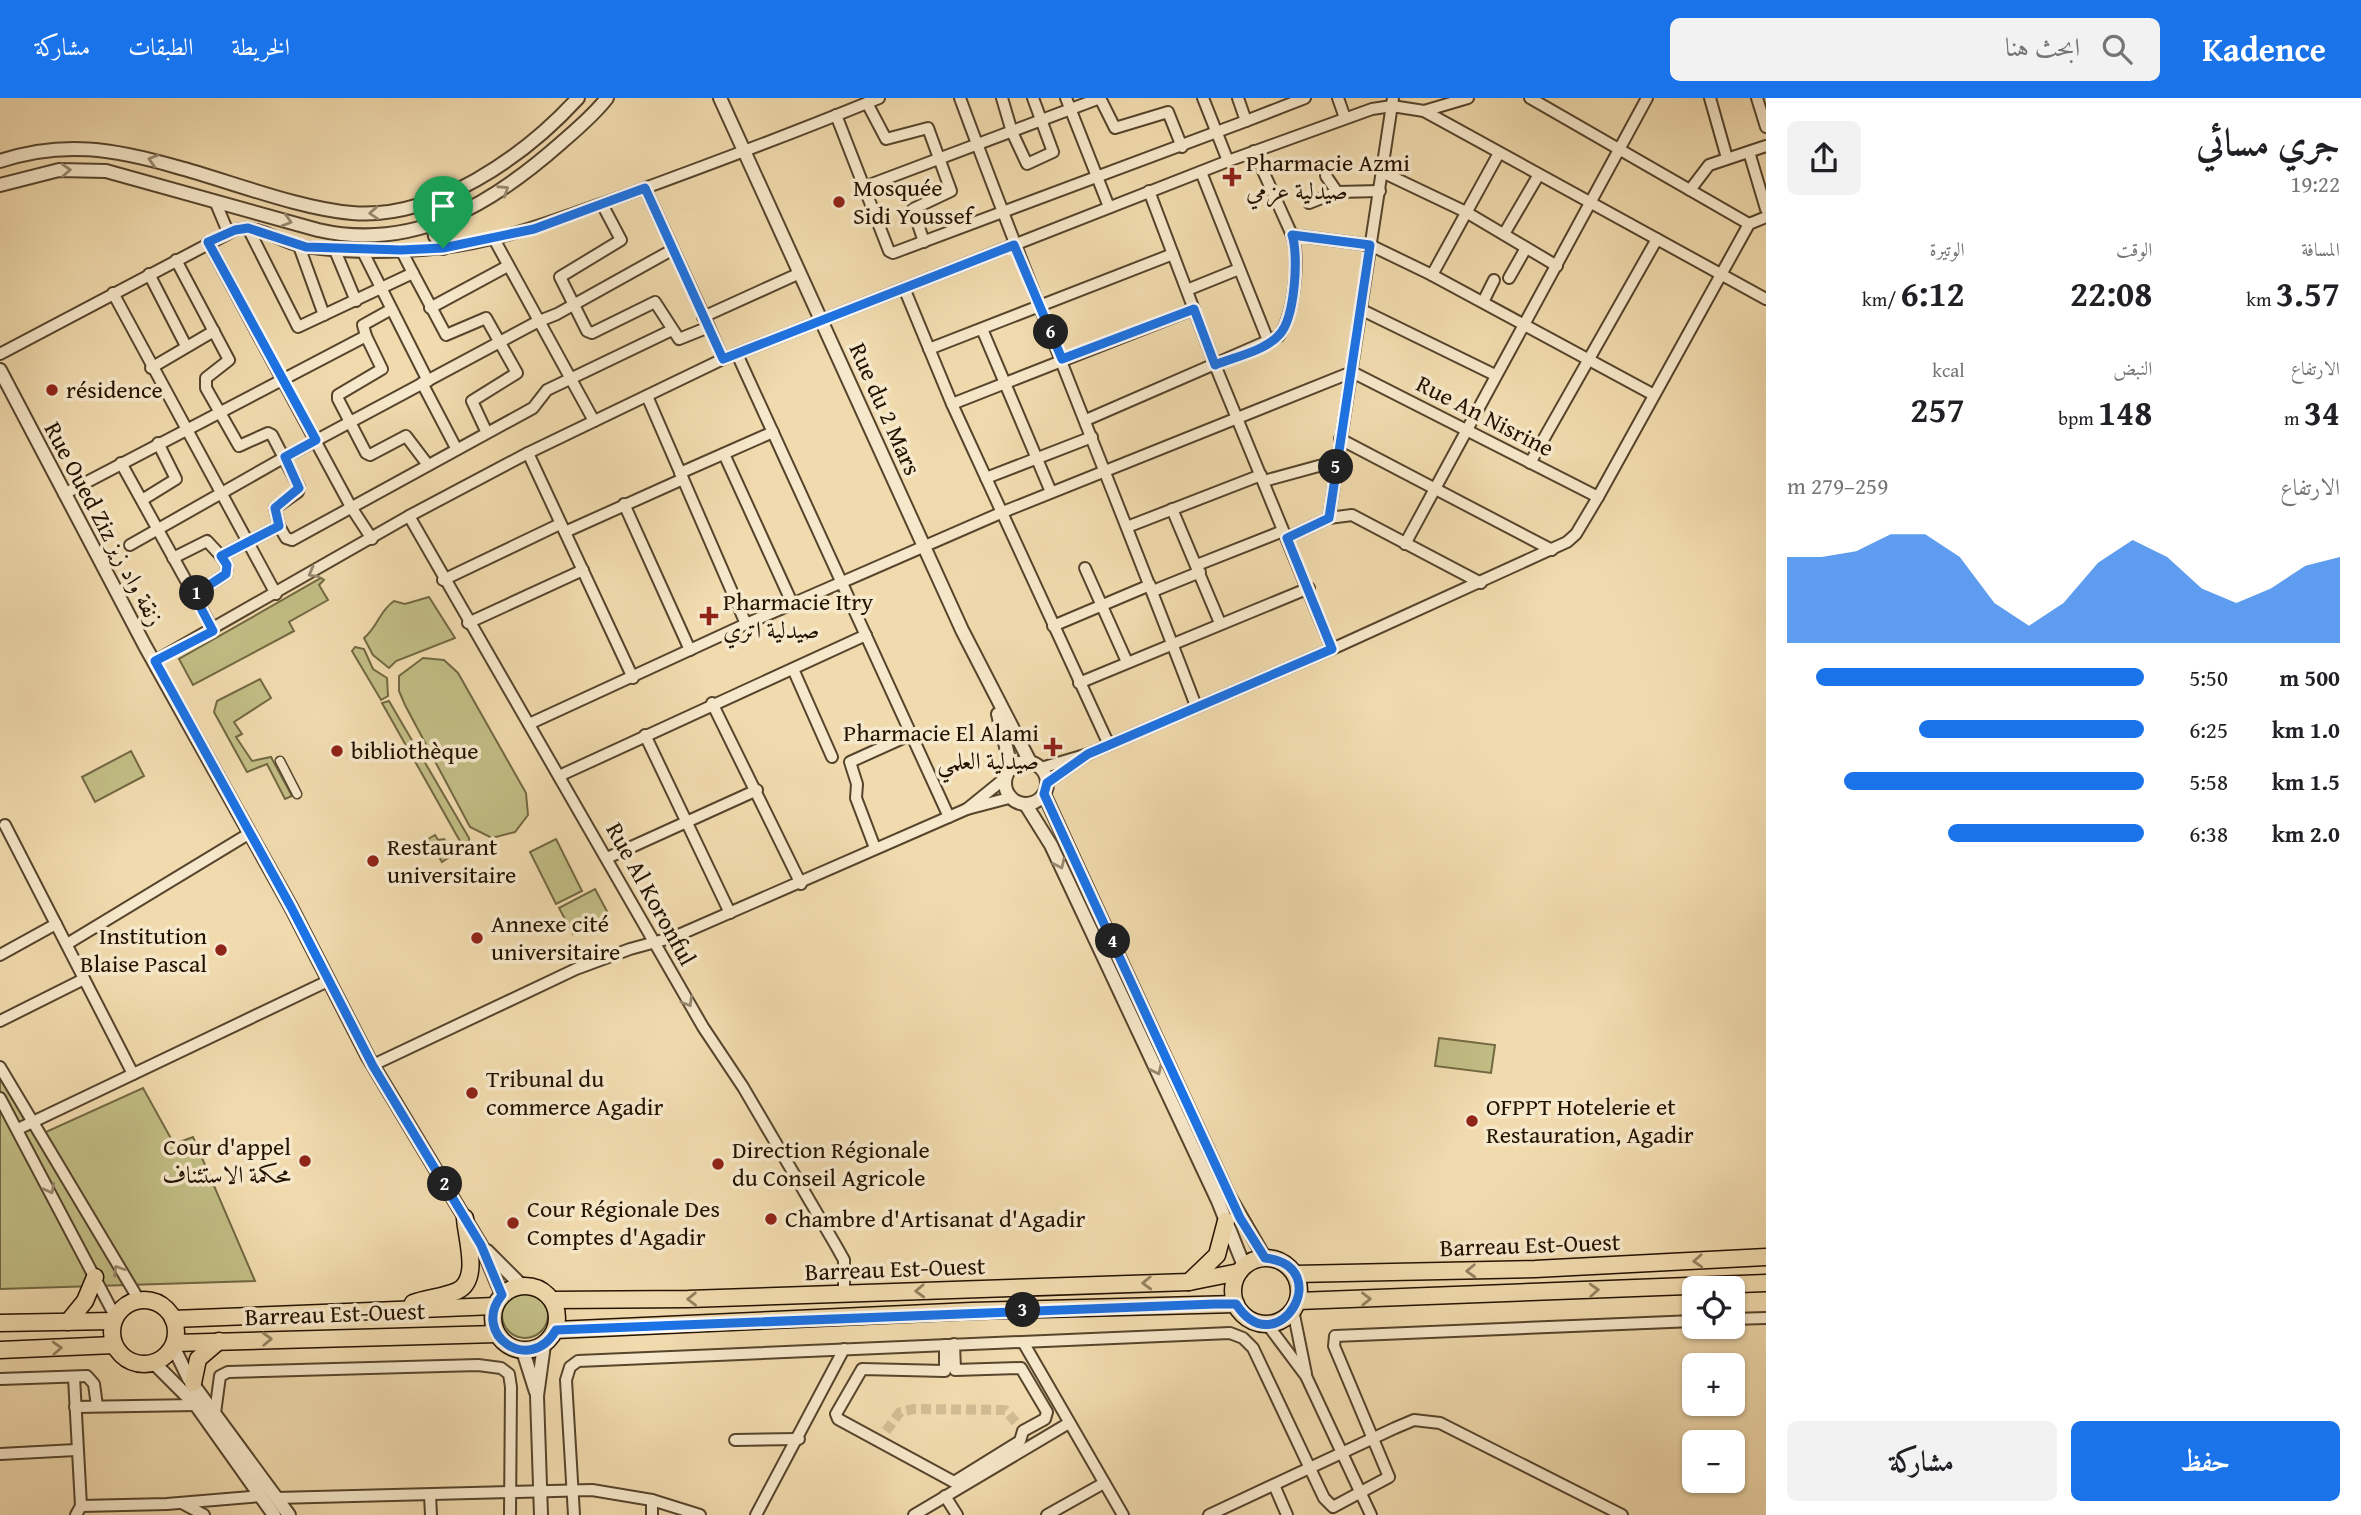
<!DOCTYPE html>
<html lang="ar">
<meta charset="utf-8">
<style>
:root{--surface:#fff;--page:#f2f2f2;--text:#202124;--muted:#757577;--accent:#1a73e8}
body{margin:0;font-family:"Gentium Book Plus",Amiri,serif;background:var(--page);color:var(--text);direction:rtl;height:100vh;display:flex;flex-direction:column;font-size:26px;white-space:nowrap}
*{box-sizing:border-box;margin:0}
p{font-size:23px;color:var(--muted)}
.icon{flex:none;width:38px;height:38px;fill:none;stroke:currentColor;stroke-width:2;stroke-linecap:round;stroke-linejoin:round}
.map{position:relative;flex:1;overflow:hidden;direction:ltr}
.panel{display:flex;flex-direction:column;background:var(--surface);width:595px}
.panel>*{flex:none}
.tools{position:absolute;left:1682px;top:1178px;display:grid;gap:14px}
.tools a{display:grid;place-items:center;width:63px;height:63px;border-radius:10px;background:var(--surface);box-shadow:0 2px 5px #0004;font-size:35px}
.pin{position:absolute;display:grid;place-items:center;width:60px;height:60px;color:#fff;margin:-72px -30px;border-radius:50% 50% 50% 0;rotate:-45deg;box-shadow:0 0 7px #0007}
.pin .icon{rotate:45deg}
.km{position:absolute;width:35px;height:35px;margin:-18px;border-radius:50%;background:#222;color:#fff;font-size:19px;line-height:35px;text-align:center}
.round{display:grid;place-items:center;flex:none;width:74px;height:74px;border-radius:10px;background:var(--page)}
.overview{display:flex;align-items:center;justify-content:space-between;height:119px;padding:0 21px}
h1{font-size:38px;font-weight:800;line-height:52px}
.stats{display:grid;grid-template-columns:repeat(3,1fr);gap:10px;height:119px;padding:7px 21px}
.stats div{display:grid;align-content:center}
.stats b{font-size:35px;font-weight:800}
.stats small{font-size:19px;font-weight:400}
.stats p{font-size:19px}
.chart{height:196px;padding:14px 21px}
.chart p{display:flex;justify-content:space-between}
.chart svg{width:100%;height:126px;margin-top:7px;fill:var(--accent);opacity:.7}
.cta{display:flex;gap:14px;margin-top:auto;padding:14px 21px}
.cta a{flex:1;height:80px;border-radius:10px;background:var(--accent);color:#fff;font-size:28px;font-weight:800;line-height:80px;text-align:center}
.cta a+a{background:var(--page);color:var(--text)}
ul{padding:0 21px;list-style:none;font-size:23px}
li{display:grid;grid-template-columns:112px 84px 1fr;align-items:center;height:52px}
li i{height:18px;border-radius:9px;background:var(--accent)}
header{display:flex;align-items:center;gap:42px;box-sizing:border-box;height:98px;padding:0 35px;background:var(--accent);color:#fff}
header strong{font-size:33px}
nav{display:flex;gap:38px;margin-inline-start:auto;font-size:24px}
.search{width:490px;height:63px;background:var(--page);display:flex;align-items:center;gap:18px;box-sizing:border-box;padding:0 24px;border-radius:10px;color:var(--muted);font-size:26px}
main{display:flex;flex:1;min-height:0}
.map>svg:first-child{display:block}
.green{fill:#c2be85;stroke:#726842;stroke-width:2}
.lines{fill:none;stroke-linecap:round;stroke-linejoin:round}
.minor-tunnel{stroke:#d2bd94;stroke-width:10;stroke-dasharray:10 5;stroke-linecap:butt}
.pedestrian-casing{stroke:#56442c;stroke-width:11}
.minor-casing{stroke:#56442c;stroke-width:14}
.tertiary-casing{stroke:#56442c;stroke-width:16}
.primary-casing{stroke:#231200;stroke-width:19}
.pedestrian{stroke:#f6e8ca;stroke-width:8}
.minor{stroke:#f6e8ca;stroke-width:10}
.tertiary{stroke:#f6e8ca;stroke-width:12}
.primary{stroke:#f1dbae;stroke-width:16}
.oneway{stroke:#97886f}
.oneway2{stroke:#948160}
.route-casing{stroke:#fff;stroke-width:14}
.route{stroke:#1a73e8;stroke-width:9}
.poi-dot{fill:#8f2418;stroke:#f6e8ca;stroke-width:2.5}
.labels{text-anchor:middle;stroke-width:7;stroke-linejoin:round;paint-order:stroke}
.poi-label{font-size:24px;fill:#231200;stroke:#f6e8ca;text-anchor:start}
.street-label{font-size:24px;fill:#231200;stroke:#f6e8ca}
</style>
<header>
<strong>Kadence</strong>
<div class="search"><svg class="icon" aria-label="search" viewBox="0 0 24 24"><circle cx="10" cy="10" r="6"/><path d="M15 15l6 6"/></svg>ابحث هنا</div>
<nav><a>الخريطة</a><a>الطبقات</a><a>مشاركة</a></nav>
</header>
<main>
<section class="panel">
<div class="overview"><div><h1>جري مسائي</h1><p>19:22</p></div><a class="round"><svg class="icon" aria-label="share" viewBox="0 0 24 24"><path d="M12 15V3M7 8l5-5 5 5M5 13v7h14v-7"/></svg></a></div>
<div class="stats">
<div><p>المسافة</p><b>3.57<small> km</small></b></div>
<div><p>الوقت</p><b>22:08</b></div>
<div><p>الوتيرة</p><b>6:12<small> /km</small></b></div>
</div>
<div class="stats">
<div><p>الارتفاع</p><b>34<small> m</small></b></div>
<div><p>النبض</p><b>148<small> bpm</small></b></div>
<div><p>kcal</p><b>257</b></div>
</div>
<div class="chart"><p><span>الارتفاع</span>259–279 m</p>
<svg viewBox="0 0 160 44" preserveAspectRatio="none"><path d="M0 44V14L10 14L20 12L30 6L40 6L50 14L60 30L70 38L80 30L90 16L100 8L110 14L120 25L130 30L140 25L150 17L160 14V44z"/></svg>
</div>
<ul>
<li><b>500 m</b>5:50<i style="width:92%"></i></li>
<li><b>1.0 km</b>6:25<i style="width:63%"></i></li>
<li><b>1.5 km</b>5:58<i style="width:84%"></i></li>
<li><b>2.0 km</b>6:38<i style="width:55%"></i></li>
</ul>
<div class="cta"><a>حفظ</a><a>مشاركة</a></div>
</section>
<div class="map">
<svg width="1766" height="1417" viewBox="0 0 1766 1417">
<rect width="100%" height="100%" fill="#f1dbae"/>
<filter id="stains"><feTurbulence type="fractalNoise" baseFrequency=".00286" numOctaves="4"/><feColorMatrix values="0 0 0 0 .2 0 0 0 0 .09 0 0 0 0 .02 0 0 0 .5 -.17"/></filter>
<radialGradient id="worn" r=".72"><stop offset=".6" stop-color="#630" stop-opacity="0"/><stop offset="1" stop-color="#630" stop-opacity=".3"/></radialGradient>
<!-- green -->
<g class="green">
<path d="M321,480l3,2 -5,5 9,15 -39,22 5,9 -101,54 -14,-26z"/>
<path d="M429,499l26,41 -59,23 -7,7 -16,-13 -9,-17c14,-11 15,-27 30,-37l11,3z"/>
<path d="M355,549l9,2 9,20 14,9 1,18 -7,4 -29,-49z"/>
<path d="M423,560l21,2 14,13 68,120 2,22 -13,17 -23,6 -22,-11 -65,-122 -6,-14v-15z"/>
<path d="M260,581l11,19 -37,24 8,12 -6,3 16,24 19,-4 21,39 -7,3 -18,-35 -20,8 -33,-60 3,-11z"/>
<path d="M389,603l80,137 1,9 -5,3 -83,-147z"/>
<path d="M131,653l13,25 -49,26 -13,-25z"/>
<path d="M435,737l3,5 6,-1 8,10v6l-10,7 -14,-23z"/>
<path d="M556,741l26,52 -26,13 -26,-52z"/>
<path d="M595,791l14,26 -36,19 -14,-26z"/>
<path d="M1439,940l56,7 -4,28 -56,-7z"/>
<path d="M0,978l35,61 108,-49 31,56 19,-7 62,144 -255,8z"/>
<circle cx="525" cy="1217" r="23"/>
</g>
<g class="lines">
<!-- minor-tunnel -->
<path class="minor-tunnel" d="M886,1333l14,-19 13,-3 92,1 16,18"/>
<!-- pedestrian casing -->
<g class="pedestrian-casing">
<path id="pedestrian" d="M280,663l17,33"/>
</g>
<!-- minor casing -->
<g class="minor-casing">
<g id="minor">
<path d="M960,0c75,204 159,405 236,608"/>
<path d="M1002,0l10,34 15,32 26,-12 -20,-54"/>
<path d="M1066,0l43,109"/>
<path d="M1203,0l25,63"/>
<path d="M1338,0l7,20"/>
<path d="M1530,0l219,126"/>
<path d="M1710,0l17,60"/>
<path d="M1757,0l9,29"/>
<path d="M867,5l19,36 42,-11 23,63 -38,18 11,33"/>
<path d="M1424,13l44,-13"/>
<path d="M836,17l53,136 4,2 353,-132 -8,-23"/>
<path d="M1246,23l59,-23"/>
<path d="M1254,53l38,84 78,10 62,30 222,120"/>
<path d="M1749,54l17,57"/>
<path d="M1201,74l68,171"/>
<path d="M1382,74l84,40 91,54"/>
<path d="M1326,78l11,16 43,-1"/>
<path d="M864,89l236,-89 15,30 53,-16 14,35"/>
<path d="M645,90l64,139"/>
<path d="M1690,92l19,-25 57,-19"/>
<path d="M1149,93l66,174 117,284"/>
<path d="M215,103l13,31"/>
<path d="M1309,105l28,-11"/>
<path d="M602,106l19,36 -61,37 27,54 5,2 63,-31 24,37 30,-12 14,32"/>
<path d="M248,130l50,99 115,-54 33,62 40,-17 31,55 -45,28 14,30"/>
<path d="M1504,136l34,-58"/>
<path d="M494,141l100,182"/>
<path d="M208,144l143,265 21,32"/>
<path d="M299,148l25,69"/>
<path d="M334,150l22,53"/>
<path d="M362,152l66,131"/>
<path d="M401,152l12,23"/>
<path d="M176,162l53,100 -23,18v10l33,58 29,-13 4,2 27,52 -1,5 -23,16 4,18"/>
<path d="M149,176l37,72"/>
<path d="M1432,177l67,-122"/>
<path d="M1509,180l17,-30"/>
<path d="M904,190l48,116 157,341"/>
<path d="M1187,192l52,-21"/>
<path d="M113,195l163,301"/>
<path d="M1483,204l11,-22"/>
<path d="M430,210l78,-42"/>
<path d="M1362,212l133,65"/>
<path d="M703,219l97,-44"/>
<path d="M982,231l69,163"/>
<path d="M366,238l-3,-11 27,-15"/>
<path d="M929,251l244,-95"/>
<path d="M0,256l235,-124c26,-6 41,11 65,16 45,8 98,7 143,2 65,-8 123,-32 183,-53 85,-31 170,-63 253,-97"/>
<path d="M737,256l212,463"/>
<path d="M151,270l63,-37"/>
<path d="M422,285l34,65"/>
<path d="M647,298l99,228"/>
<path d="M952,306l242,-95"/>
<path d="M1086,322l193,-84c15,-21 21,-76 13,-101"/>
<path d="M1340,341l212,111"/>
<path d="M528,355l105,225"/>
<path d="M724,356l69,151"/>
<path d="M121,365l73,132 32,-21 1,-9 -6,-9 58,-30 7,12 6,2 241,-132 14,-18 125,-60"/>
<path d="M1530,365l127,-224"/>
<path d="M680,375l93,-41"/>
<path d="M986,380l106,-41"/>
<path d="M1264,383l73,-20"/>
<path d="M64,396l302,-158 16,33 -44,26v4l28,54 4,2 36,-19 22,29"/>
<path d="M142,402l34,-21 -18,-36"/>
<path d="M624,406l66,146"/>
<path d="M1172,411l48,114"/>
<path d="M409,418l294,511 40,60 92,157 9,16v34"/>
<path d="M1329,420l64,-420"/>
<path d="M1127,429l134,-52"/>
<path d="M565,434l118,-53"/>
<path d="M1287,440l42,-20 23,-3 129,68"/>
<path d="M1405,446l242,-446"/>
<path d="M130,447l155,-88 252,-135 20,-8 115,-64"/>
<path d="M173,460l34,-17 14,15"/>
<path d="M1197,467l86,-34"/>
<path d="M1085,470l42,94"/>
<path d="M443,482l117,-56"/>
<path d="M1153,493l47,-19"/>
<path d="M194,497l19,35"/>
<path d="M468,525l115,-53"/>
<path d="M1053,528l97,-41"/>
<path d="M155,563l254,-145 119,-63 195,-94 505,-198 144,-52 20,-3 32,5 342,188"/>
<path d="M793,571l39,88"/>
<path d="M1079,585l230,-95"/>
<path d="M712,605l89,181"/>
<path d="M529,626l217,-100 257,-112 349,-140 246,125"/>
<path d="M645,637l85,178"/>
<path d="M1088,656l244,-105 235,-107 9,-8 22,-37 151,-273 17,-7"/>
<path d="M1041,670l47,-14 -41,29"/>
<path d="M559,678l307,-141"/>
<path d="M1004,681l-37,30 42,-11"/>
<path d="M5,727l128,249"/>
<path d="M875,750l-19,-50 1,-14 -7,-22 62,-28"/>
<path d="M607,760l150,-68"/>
<path d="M67,846l183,-111"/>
<path d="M0,857l56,-31"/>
<path d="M0,923l84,-42"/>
<path d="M373,967l203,-96 54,-20 44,-12 293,-128"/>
<path d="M0,969l139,233"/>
<path d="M0,1000l115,218"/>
<path d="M18,1031l310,-148"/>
<path d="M1293,1212l13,64"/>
<path d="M1732,1221l34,-1"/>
<path d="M1267,1226l39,52 65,139"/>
<path d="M1023,1244l100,173"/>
<path d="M945,1247v26l-83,-2 -26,45 2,5 116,63 66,-41 3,-10 22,-12 2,-7 -26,-44 -66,2 -1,-26"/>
<path d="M74,1279l7,129 -5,9"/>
<path d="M0,1281l87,-3 7,8 3,22"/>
<path d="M75,1309l121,-2"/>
<path d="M215,1315l5,-37 8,-4 250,-7 23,3 8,6 2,13 -1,128"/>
<path d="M735,1342l64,-1"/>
<path d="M0,1356l76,-4"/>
<path d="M1274,1387l13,30"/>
<path d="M430,1397l1,20"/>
<path d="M945,1398l12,19"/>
<path d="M276,1400l316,-8 60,10 48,15"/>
<path d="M652,1402v15"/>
<path d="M182,1405l22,12"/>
<path d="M81,1408l86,-2 94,-8"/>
<path d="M574,1417l-8,-135 4,-13 8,-6 652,-28 13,5 10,10 71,150 9,9 56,-30 -55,-131 1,-10 359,-15"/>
<path d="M756,1417l88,-166"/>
<path d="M914,1417l155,-92"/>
<path d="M1047,1417l57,-32"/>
<path d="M1209,1417l186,-87 19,-8 26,3 182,92"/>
</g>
</g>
<!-- tertiary casing -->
<g class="tertiary-casing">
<g id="tertiary">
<path d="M720,0l242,532 68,132"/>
<path d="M0,63c63,-21 115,-12 177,6 52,14 123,42 175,46 83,7 173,-57 226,-115"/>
<path d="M0,87l59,-15 47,1 212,59c96,22 174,-26 243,-87 16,-14 33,-28 46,-45"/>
<path d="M433,125l2,13 8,12"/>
<path d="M0,272l145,276 146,261 77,150 113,188 21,50"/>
<path d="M998,616l13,53"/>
<circle cx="1026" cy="685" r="21"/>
<path d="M1044,696l185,402 36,62"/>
<path d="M1026,707l25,40 167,356 26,65"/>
<path d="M487,1153l35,35"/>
<path d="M173,1248l16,33 100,136"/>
<path d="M523,1253l13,41"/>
<path d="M154,1265l42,42 78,110"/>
<path d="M541,1417l-4,-119 7,-51"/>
</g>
</g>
<!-- primary casing -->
<g class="primary-casing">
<g id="primary">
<circle cx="1266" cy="1193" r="33"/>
<path d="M1295,1176l240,-5 231,-12"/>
<path d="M1189,1184l28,-27 9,-34"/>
<circle cx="525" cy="1220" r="32"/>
<circle cx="144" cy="1234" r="32"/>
<path d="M553,1202l135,-1 501,-17 50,-10"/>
<path d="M1298,1203l468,-18"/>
<path d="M413,1205c14,-5 30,-6 44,-12 24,-11 9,-53 8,-73"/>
<path d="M173,1221l322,-13"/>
<path d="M68,1224l17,-21 10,-24"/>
<path d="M0,1225l113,-2"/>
<path d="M556,1232l416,-19 264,-7"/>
<path d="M175,1245l322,-9"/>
<path d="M0,1252l114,-5"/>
<path d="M193,1285l5,-24 21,-18"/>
</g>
</g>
<!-- pedestrian -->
<use href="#pedestrian" class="pedestrian"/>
<!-- minor -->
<use href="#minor" class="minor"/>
<!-- tertiary -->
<use href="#tertiary" class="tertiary"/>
<!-- primary -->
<use href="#primary" class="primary"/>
</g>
<!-- one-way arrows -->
<defs><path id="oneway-chevron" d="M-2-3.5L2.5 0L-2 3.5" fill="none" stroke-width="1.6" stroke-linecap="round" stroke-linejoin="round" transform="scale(1.75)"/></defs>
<g class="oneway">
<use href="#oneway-chevron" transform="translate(153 62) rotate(-164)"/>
<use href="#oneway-chevron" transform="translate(66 72) rotate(-3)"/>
<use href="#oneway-chevron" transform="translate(504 92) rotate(-33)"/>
<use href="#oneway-chevron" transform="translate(374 115) rotate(176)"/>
<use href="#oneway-chevron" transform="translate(287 123) rotate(16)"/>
<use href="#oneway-chevron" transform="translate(313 475) rotate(151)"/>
<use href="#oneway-chevron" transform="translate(1060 766) rotate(65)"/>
<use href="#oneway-chevron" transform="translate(688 904) rotate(60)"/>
<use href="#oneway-chevron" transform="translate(1157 972) rotate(65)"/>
<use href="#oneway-chevron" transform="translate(50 1091) rotate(62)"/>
<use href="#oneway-chevron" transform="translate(118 1172) rotate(-122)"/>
</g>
<g class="oneway2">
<use href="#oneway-chevron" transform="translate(1698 1163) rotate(177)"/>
<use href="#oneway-chevron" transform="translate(1471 1173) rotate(178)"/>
<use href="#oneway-chevron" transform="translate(1147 1185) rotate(178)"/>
<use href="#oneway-chevron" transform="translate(1594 1192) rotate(-3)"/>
<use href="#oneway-chevron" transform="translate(920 1193) rotate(178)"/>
<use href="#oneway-chevron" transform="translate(692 1201) rotate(179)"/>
<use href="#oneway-chevron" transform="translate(1366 1201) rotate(-1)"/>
<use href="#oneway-chevron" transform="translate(267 1241) rotate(-2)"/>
<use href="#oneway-chevron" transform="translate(57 1250) rotate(-3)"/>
</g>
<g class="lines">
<!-- route casing -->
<g class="route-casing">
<path id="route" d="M645,90l78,171 291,-114 48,114 132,-50 21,56c19,-8 50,-14 64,-30 16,-16 20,-80 13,-100l78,10 -41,273 -42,20 45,111 -223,96 -21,9 -41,29 -3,11 196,424 25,40c73,8 12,109 -29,46h-21l-659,26c-26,46 -86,4 -54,-35l-21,-50 -108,-179 -82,-159 -136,-246 58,-30 -19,-36 32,-21 1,-9 -6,-9 58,-30 -4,-18 24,-20 -14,-31 31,-17 -108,-198 27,-12 13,-2 58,19 95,3 42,-2 91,-19z"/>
</g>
<!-- route -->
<use href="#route" class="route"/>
</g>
<!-- markers -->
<g class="poi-dot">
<path d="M1228.5 68.5h7v7h7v7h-7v7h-7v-7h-7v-7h7z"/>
<circle cx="839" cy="104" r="7"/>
<circle cx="52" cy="292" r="7"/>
<path d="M705.5 507.5h7v7h7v7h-7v7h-7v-7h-7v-7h7z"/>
<path d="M1049.5 638.5h7v7h7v7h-7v7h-7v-7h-7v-7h7z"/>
<circle cx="337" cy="653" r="7"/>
<circle cx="373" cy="763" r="7"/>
<circle cx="477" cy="840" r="7"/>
<circle cx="221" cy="852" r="7"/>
<circle cx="472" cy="995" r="7"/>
<circle cx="1472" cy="1023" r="7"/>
<circle cx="305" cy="1063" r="7"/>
<circle cx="718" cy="1066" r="7"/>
<circle cx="771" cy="1121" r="7"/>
<circle cx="513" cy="1125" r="7"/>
</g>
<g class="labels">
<!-- poi labels -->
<g class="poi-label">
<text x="1246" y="73">Pharmacie Azmi<tspan x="1246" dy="28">صيدلية عزمي</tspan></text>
<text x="853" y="98">Mosquée<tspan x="853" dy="28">Sidi Youssef</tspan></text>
<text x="66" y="300">résidence</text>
<text x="723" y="512">Pharmacie Itry<tspan x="723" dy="28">صيدلية اتري</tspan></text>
<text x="1039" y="643" text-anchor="end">Pharmacie El Alami<tspan x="1039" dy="28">صيدلية العلمي</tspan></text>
<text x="351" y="661">bibliothèque</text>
<text x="387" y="757">Restaurant<tspan x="387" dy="28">universitaire</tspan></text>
<text x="491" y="834">Annexe cité<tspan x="491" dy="28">universitaire</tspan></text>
<text x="207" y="846" text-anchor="end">Institution<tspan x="207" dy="28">Blaise Pascal</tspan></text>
<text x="486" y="989">Tribunal du<tspan x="486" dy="28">commerce Agadir</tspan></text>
<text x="1486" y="1017">OFPPT Hotelerie et<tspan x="1486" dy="28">Restauration, Agadir</tspan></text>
<text x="291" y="1057" text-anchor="end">Cour d'appel<tspan x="291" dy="28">محكمة الاستئناف</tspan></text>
<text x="732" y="1060">Direction Régionale<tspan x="732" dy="28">du Conseil Agricole</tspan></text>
<text x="527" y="1119">Cour Régionale Des<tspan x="527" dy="28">Comptes d'Agadir</tspan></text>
<text x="785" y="1129">Chambre d'Artisanat d'Agadir</text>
</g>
<!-- street labels -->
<g class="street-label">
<text transform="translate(885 311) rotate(66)" y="8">Rue du 2 Mars</text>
<text transform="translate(1485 318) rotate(27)" y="8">Rue An Nisrine</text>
<text transform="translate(104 426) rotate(62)" y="8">Rue Oued Ziz زنقة واد زيز</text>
<text transform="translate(651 796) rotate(61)" y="8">Rue Al Koronful</text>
<text transform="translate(1530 1147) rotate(-2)" y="8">Barreau Est-Ouest</text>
<text transform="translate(895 1171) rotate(-2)" y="8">Barreau Est-Ouest</text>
<text transform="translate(335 1216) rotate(-2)" y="8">Barreau Est-Ouest</text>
</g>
</g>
<rect width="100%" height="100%" filter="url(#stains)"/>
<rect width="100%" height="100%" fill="url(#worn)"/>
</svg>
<div class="tools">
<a><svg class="icon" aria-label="locate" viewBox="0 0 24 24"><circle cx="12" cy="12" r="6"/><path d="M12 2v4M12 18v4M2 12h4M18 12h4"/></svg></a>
<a>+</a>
<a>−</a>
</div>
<div class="pin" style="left:443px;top:150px;background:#1e9e55"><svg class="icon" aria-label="arrive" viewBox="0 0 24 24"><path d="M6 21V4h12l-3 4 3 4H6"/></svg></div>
<b class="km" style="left:197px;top:495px">1</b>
<b class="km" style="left:445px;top:1086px">2</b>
<b class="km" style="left:1023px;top:1212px">3</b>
<b class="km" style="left:1113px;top:843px">4</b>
<b class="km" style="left:1336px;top:369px">5</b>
<b class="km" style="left:1051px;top:234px">6</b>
</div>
</main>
